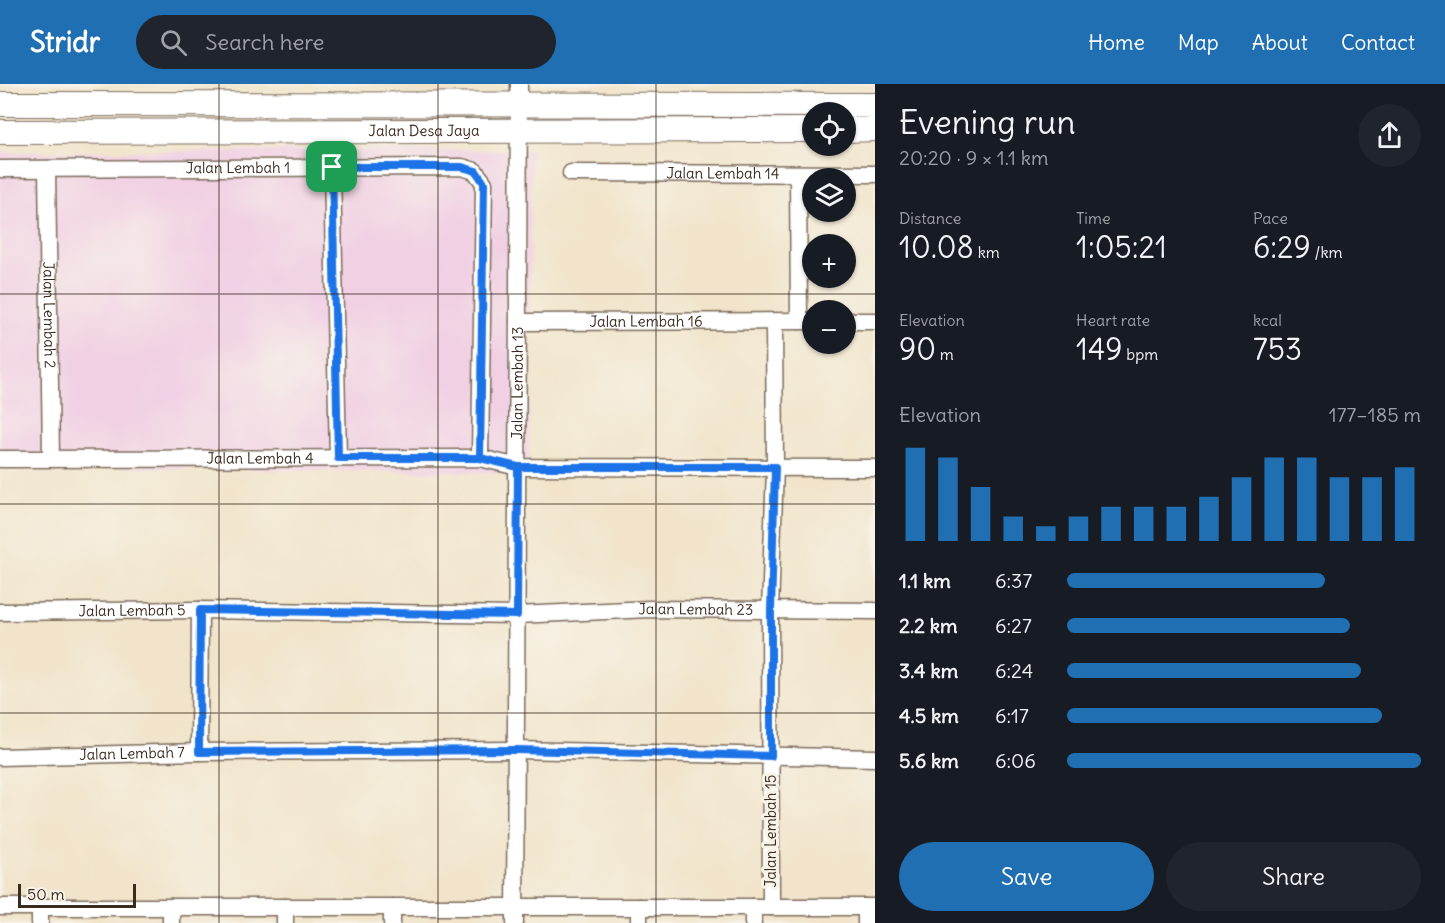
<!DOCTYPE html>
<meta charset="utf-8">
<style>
:root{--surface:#171b24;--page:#20242c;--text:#f1f3f6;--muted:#9ea1a6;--accent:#1f6fb2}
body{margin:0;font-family:Delius,sans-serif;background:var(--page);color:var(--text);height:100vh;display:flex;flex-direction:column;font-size:22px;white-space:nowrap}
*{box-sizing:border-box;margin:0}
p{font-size:20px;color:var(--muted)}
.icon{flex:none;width:33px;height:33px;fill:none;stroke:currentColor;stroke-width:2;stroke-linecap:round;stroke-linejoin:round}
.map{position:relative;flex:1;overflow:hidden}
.panel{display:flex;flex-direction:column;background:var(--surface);width:570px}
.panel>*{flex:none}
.buttons{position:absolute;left:802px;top:18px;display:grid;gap:12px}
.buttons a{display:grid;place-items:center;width:54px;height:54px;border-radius:50%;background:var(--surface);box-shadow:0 2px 4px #0004;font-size:30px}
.scale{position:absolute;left:18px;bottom:15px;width:118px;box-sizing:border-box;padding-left:6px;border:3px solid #3b2a1e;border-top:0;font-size:16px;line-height:21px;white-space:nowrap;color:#3b2a1e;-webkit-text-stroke:4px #f7f3e8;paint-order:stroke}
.pin{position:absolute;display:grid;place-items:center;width:51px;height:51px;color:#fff;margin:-26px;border-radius:12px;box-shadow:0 3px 9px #0006}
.round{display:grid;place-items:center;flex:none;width:63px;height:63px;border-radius:32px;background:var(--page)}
.headline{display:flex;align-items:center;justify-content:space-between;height:102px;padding:0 24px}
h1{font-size:33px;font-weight:600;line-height:45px}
.figures{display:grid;grid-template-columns:repeat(3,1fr);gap:9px;height:102px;padding:6px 24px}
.figures div{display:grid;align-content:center}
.figures b{font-size:30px;font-weight:600}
.figures small{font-size:16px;font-weight:400}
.figures p{font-size:16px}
.chart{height:168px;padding:12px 24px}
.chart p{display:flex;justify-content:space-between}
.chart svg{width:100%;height:108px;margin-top:6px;stroke:var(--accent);stroke-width:6}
.primary-button{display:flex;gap:12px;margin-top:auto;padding:12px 24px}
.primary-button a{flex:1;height:69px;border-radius:36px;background:var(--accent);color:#fff;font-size:24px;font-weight:600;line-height:69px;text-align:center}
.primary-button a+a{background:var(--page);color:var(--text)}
ul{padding:0 24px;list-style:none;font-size:20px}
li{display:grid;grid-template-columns:96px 72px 1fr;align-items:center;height:45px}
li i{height:15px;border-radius:8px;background:var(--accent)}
header{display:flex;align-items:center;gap:36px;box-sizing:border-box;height:84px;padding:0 30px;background:var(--accent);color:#fff}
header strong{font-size:28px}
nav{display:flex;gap:33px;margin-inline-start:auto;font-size:21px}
.search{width:420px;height:54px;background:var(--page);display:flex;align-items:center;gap:15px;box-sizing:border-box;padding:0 21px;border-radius:33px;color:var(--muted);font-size:22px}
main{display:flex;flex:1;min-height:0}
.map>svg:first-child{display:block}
.built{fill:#f1d0e4}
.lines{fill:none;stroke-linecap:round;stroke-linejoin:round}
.minor-casing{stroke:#7b6b5a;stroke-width:19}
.secondary-casing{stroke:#7b6b5a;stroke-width:26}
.minor{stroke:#fff;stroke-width:16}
.secondary{stroke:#fff;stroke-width:24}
.route-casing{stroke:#fff;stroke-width:12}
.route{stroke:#1a73e8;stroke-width:8}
.grid{fill:none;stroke:#3b2a1e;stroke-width:1.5;stroke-opacity:0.55}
.labels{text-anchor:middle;stroke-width:6;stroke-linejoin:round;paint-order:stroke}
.street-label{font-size:15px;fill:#3b2a1e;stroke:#f7f3e8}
</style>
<header>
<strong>Stridr</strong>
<div class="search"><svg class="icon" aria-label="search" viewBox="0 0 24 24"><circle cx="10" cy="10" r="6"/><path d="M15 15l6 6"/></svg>Search here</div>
<nav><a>Home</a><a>Map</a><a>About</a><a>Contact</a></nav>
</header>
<main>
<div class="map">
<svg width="875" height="839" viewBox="0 0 875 839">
<rect width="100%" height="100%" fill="#f7f3e8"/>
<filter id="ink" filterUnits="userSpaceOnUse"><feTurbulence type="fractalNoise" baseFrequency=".0167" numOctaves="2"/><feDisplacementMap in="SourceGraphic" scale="12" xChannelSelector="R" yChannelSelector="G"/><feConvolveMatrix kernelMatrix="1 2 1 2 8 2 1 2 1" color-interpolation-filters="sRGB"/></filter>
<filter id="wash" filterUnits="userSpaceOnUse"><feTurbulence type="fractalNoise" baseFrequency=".008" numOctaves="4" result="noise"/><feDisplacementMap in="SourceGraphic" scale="24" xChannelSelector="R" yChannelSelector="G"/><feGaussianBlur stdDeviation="1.35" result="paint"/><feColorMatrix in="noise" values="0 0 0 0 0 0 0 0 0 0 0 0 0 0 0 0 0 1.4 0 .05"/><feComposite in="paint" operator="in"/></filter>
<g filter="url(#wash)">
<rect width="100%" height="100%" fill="#f1e4ca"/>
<!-- built -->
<path class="built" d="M531,66l-2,323 -529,-7v-314z"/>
</g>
<g filter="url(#ink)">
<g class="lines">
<!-- minor casing -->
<g class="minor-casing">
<g id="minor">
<path d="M332,83l6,291"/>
<path id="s1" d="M0,85l462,-2 13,4 9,12 -4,275"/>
<path id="s2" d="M47,85l4,289"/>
<path id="s3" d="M571,89l304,1"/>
<path d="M798,90l1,147"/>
<path d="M846,237h29"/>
<path id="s4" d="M518,238l295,-1"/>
<path id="s5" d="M0,375l480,-1 38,9 357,1"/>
<path id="s6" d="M0,528l200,-2 317,5 133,-6 225,2"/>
<path d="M199,668l1,-142"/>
<path id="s7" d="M0,673l199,-5 317,-2 359,8"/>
<path d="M0,823h875"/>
<path d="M40,823v16"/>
<path d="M171,823v16"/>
<path d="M392,823v16"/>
<path d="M639,823v16"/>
<path d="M771,823l-1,-296 5,-144 -1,-145"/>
<path d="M866,823v16"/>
<path d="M285,839v-16"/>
<path id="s8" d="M515,839l4,-839"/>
<path d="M753,839v-16"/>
</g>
</g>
<!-- secondary casing -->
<g class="secondary-casing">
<g id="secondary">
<path d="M0,20l875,1"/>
<path d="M846,46l29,-1"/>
<path id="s9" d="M0,48l813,-2"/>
</g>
</g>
<!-- minor -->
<use href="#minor" class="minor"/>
<!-- secondary -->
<use href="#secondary" class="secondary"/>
</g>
</g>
<g class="lines" filter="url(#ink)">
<!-- route casing -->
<g class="route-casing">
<path id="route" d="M332,83h130l14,4 8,12 -4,275 38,9 -1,148 -317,-5 -1,142 317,-2 255,6v-145l4,-144h-257l-38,-9h-142l-6,-291"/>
</g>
<!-- route -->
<use href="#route" class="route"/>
</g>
<!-- grid -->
<path class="grid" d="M219,0v839M438,0v839M656,0v839M0,210h875M0,420h875M0,629h875"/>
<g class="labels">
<!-- street labels -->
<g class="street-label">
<text dy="5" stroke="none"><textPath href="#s9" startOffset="424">Jalan Desa Jaya</textPath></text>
<text dy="5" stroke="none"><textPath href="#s1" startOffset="238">Jalan Lembah 1</textPath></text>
<text dy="5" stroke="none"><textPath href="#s3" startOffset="152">Jalan Lembah 14</textPath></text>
<text dy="5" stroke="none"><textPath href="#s2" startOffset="146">Jalan Lembah 2</textPath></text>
<text dy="5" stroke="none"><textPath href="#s4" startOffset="128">Jalan Lembah 16</textPath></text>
<text dy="5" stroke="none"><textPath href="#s8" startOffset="540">Jalan Lembah 13</textPath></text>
<text dy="5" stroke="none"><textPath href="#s5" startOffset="260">Jalan Lembah 4</textPath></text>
<text dy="5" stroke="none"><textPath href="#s6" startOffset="696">Jalan Lembah 23</textPath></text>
<text dy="5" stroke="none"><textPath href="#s6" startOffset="132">Jalan Lembah 5</textPath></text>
<text dy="5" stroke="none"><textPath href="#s7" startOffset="132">Jalan Lembah 7</textPath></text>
<text transform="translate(771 747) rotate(-90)" y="5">Jalan Lembah 15</text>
</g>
</g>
</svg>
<div class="buttons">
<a><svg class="icon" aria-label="locate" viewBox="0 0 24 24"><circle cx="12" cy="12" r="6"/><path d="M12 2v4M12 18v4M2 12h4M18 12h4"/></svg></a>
<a><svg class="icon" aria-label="layers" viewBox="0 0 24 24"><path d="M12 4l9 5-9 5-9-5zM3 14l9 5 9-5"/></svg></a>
<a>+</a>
<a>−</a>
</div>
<div class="scale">50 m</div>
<div class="pin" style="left:332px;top:83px;background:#1e9e55"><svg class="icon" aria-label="arrive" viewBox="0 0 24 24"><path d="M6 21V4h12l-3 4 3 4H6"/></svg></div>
</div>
<section class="panel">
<div class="headline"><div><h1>Evening run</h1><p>20:20 · 9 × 1.1 km</p></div><a class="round"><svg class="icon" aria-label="share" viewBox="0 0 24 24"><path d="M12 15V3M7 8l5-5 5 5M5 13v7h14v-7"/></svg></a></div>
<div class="figures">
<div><p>Distance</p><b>10.08<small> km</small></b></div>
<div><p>Time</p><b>1:05:21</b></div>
<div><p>Pace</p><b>6:29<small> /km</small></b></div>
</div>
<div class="figures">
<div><p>Elevation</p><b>90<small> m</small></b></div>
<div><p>Heart rate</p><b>149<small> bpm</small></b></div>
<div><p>kcal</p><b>753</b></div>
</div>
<div class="chart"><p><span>Elevation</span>177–185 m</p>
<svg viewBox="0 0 160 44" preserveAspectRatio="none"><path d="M5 44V6M15 44V10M25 44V22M35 44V34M45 44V38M55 44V34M65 44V30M75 44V30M85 44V30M95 44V26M105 44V18M115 44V10M125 44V10M135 44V18M145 44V18M155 44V14"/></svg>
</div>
<ul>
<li><b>1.1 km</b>6:37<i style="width:73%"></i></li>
<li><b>2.2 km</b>6:27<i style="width:80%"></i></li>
<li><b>3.4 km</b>6:24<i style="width:83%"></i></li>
<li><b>4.5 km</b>6:17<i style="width:89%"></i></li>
<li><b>5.6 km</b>6:06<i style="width:100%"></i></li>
</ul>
<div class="primary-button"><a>Save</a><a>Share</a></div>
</section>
</main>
